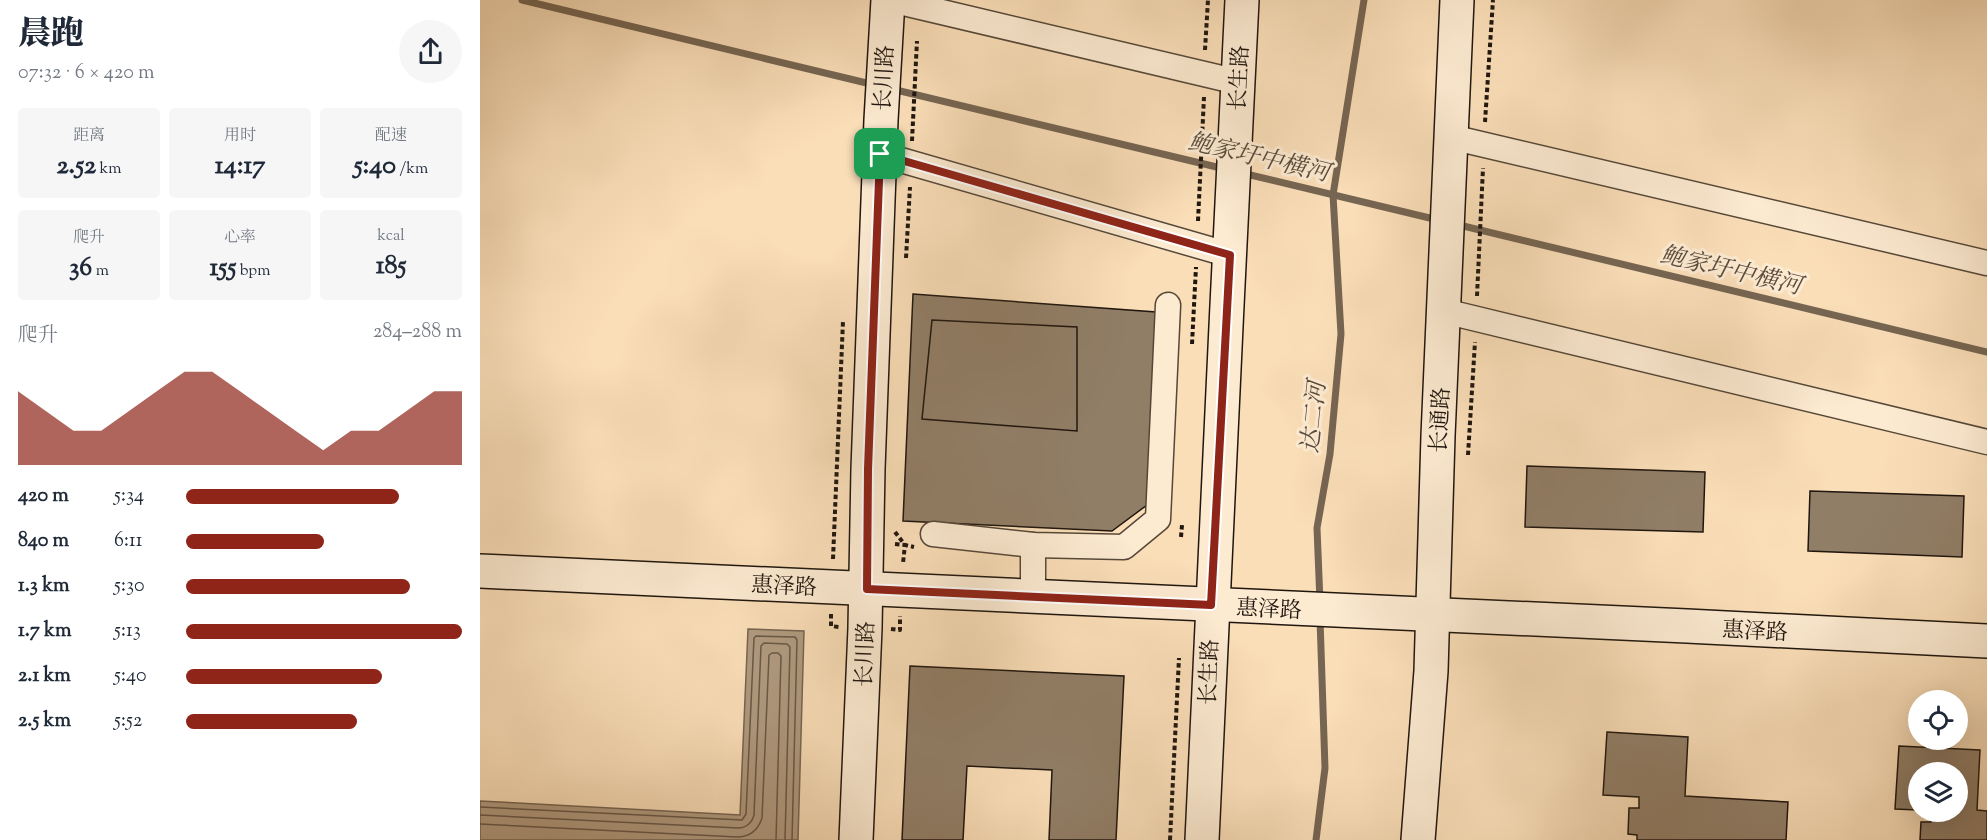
<!DOCTYPE html>
<html lang="zh">
<meta charset="utf-8">
<style>
:root{--surface:#fff;--page:#f6f6f7;--text:#1f2937;--muted:#747a83;--accent:#8f2418}
body{margin:0;font-family:"Sorts Mill Goudy","Noto Serif SC",serif;background:var(--page);color:var(--text);height:100vh;display:flex;flex-direction:column;font-size:22px;white-space:nowrap}
*{box-sizing:border-box;margin:0}
p{font-size:20px;color:var(--muted)}
.icon{flex:none;width:33px;height:33px;fill:none;stroke:currentColor;stroke-width:2;stroke-linecap:round;stroke-linejoin:round}
.map{position:relative;flex:1;overflow:hidden}
.side{display:flex;flex-direction:column;background:var(--surface);width:480px}
.side>*{flex:none}
.tools{position:absolute;left:1428px;top:690px;display:grid;gap:12px}
.tools a{display:grid;place-items:center;width:60px;height:60px;border-radius:50%;background:var(--surface);box-shadow:0 6px 24px #0002;font-size:30px}
.pin{position:absolute;display:grid;place-items:center;width:51px;height:51px;color:#fff;margin:-26px;border-radius:12px;box-shadow:0 3px 9px #0006}
.round{display:grid;place-items:center;flex:none;width:63px;height:63px;border-radius:32px;background:var(--page)}
.summary{display:flex;align-items:center;justify-content:space-between;height:102px;padding:0 18px}
h1{font-size:33px;font-weight:800;line-height:45px}
.stats{display:grid;grid-template-columns:repeat(3,1fr);gap:9px;height:102px;padding:6px 18px}
.stats div{display:grid;align-content:center;border-radius:6px;background:var(--page);text-align:center}
.stats b{font-size:26px;font-weight:800}
.stats small{font-size:16px;font-weight:400}
.stats p{font-size:16px}
.chart{height:168px;padding:12px 18px}
.chart p{display:flex;justify-content:space-between}
.chart svg{width:100%;height:108px;margin-top:6px;fill:var(--accent);opacity:.7}
ul{padding:0 18px;list-style:none;font-size:20px}
li{display:grid;grid-template-columns:96px 72px 1fr;align-items:center;height:45px}
li i{height:15px;border-radius:8px;background:var(--accent)}
main{display:flex;flex:1;min-height:0}
.map>svg:first-child{display:block}
.water{fill:#b09a7f;stroke:#766552;stroke-width:1.5}
.lines{fill:none;stroke-linecap:round;stroke-linejoin:round}
.shore{stroke:#685847;stroke-width:1.5}
.stream{stroke:#766552;stroke-width:7}
.building{fill:#917e67;stroke:#20160f;stroke-width:1.5}
.street-casing{stroke:#564839;stroke-width:27}
.secondary-casing{stroke:#20160f;stroke-width:36}
.path{stroke:#20160f;stroke-width:4;stroke-dasharray:4.5 3;stroke-linecap:butt}
.street{stroke:#fcead1;stroke-width:24}
.secondary{stroke:#fcead1;stroke-width:33}
.route-casing{stroke:#fff;stroke-width:12}
.route{stroke:#8f2418;stroke-width:8}
.labels{text-anchor:middle;stroke-width:6;stroke-linejoin:round;paint-order:stroke}
.street-label{font-size:22px;fill:#20160f;stroke:#fcead1}
.water-label{font-size:24px;font-style:italic;fill:#5a4b3c;stroke:#fcead1}
</style>
<main>
<section class="side">
<div class="summary"><div><h1>晨跑</h1><p>07:32 · 6 × 420 m</p></div><a class="round"><svg class="icon" aria-label="share" viewBox="0 0 24 24"><path d="M12 15V3M7 8l5-5 5 5M5 13v7h14v-7"/></svg></a></div>
<div class="stats">
<div><p>距离</p><b>2.52<small> km</small></b></div>
<div><p>用时</p><b>14:17</b></div>
<div><p>配速</p><b>5:40<small> /km</small></b></div>
</div>
<div class="stats">
<div><p>爬升</p><b>36<small> m</small></b></div>
<div><p>心率</p><b>155<small> bpm</small></b></div>
<div><p>kcal</p><b>185</b></div>
</div>
<div class="chart"><p><span>爬升</span>284–288 m</p>
<svg viewBox="0 0 160 44" preserveAspectRatio="none"><path d="M0 44V14L10 22L20 30L30 30L40 22L50 14L60 6L70 6L80 14L90 22L100 30L110 38L120 30L130 30L140 22L150 14L160 14V44z"/></svg>
</div>
<ul>
<li><b>420 m</b>5:34<i style="width:77%"></i></li>
<li><b>840 m</b>6:11<i style="width:50%"></i></li>
<li><b>1.3 km</b>5:30<i style="width:81%"></i></li>
<li><b>1.7 km</b>5:13<i style="width:100%"></i></li>
<li><b>2.1 km</b>5:40<i style="width:71%"></i></li>
<li><b>2.5 km</b>5:52<i style="width:62%"></i></li>
</ul>
</section>
<div class="map">
<svg width="1507" height="840" viewBox="0 0 1507 840">
<rect width="100%" height="100%" fill="#fadeb8"/>
<filter id="stains"><feTurbulence type="fractalNoise" baseFrequency=".00333" numOctaves="4"/><feColorMatrix values="0 0 0 0 .2 0 0 0 0 .09 0 0 0 0 .02 0 0 0 .5 -.17"/></filter>
<radialGradient id="worn" r=".72"><stop offset=".6" stop-color="#630" stop-opacity="0"/><stop offset="1" stop-color="#630" stop-opacity=".3"/></radialGradient>
<!-- water -->
<path class="water" d="M268,629l56,2 -6,209h-318v-39l260,14z"/>
<g class="lines">
<!-- shore -->
<g class="shore">
<path d="M0,807l262,13 4,-6 8,-176 2,-2 39,1 2,3 -5,200"/>
<path d="M0,815l258,13c8,0 14,-5 16,-13l7,-169 3,-3 23,1 3,3 -5,193"/>
<path d="M0,824l257,13c13,0 21,-7 25,-19l7,-163 3,-2h6l3,3 -5,184"/>
</g>
<!-- stream -->
<g class="stream">
<path d="M42,0l353,85"/>
<path d="M412,89l333,80"/>
<path d="M762,173l196,47"/>
<path d="M975,224l532,128"/>
<path d="M840,602l-3,-74 13,-74 11,-120 -8,-139 31,-195"/>
<path d="M836,840l9,-72 -5,-149"/>
</g>
</g>
<!-- building -->
<g class="building">
<path d="M433,294l243,18 -9,193 -35,26 -209,-10z"/>
<path d="M452,320l145,7v104l-155,-12z"/>
<path d="M1047,466l178,6 -2,60 -178,-5z"/>
<path d="M1330,491l154,5 -2,61 -154,-6z"/>
<path d="M430,666l214,10 -8,164h-67l3,-70 -85,-4 -4,74h-61z"/>
<path d="M1127,732l81,5 -3,59 103,6 -2,38h-149v-5l-9,-1 1,-26h10v-11l-36,-2z"/>
<path d="M1419,746l81,4 -3,60 10,1v29h-67l1,-18h10v-10h27v-40h-40v38l-23,-1z"/>
</g>
<g class="lines">
<!-- street casing -->
<g class="street-casing">
<g id="street">
<path d="M411,0l347,82"/>
<path d="M971,137l536,126"/>
<path d="M400,154l350,101"/>
<path d="M964,311l543,131"/>
<path d="M453,534l100,11 91,2 34,-28 10,-214"/>
<path d="M553,545v52"/>
</g>
</g>
<!-- secondary casing -->
<g class="secondary-casing">
<g id="secondary">
<path d="M0,571l1207,55 300,15"/>
<path d="M376,840l9,-212 3,-159 13,-349 7,-120"/>
<path d="M722,840c11,-280 27,-560 40,-840"/>
<path d="M938,840l13,-169 7,-235 19,-436"/>
</g>
</g>
<!-- path -->
<g class="path">
<path d="M725,50l3,-50"/>
<path d="M1005,122l8,-122"/>
<path d="M432,141l5,-100"/>
<path d="M718,221l6,-124"/>
<path d="M426,258l4,-71"/>
<path d="M997,296l6,-128"/>
<path d="M712,344l4,-77"/>
<path d="M988,455l7,-113"/>
<path d="M415,532l10,13 9,2"/>
<path d="M701,537l1,-12"/>
<path d="M415,544l10,1 -2,18"/>
<path d="M353,559l10,-238"/>
<path d="M351,614v12l8,1"/>
<path d="M411,629l9,1v-14"/>
<path d="M690,840l9,-182"/>
</g>
<!-- street -->
<use href="#street" class="street"/>
<!-- secondary -->
<use href="#secondary" class="secondary"/>
</g>
<g class="lines">
<!-- route casing -->
<g class="route-casing">
<path id="route" d="M400,154l350,101 -19,350 -344,-16 1,-120z"/>
</g>
<!-- route -->
<use href="#route" class="route"/>
</g>
<g class="labels">
<!-- street labels -->
<g class="street-label">
<text transform="translate(403 78) rotate(-87)" y="8">长川路</text>
<text transform="translate(758 78) rotate(-87)" y="8">长生路</text>
<text transform="translate(959 420) rotate(-87)" y="8">长通路</text>
<text transform="translate(304 585) rotate(3)" y="8">惠泽路</text>
<text transform="translate(789 608) rotate(3)" y="8">惠泽路</text>
<text transform="translate(1275 630) rotate(3)" y="8">惠泽路</text>
<text transform="translate(384 654) rotate(-88)" y="8">长川路</text>
<text transform="translate(728 672) rotate(-88)" y="8">长生路</text>
</g>
<!-- water labels -->
<g class="water-label">
<text transform="translate(779 157) rotate(13)" y="8">鲍家圩中横河</text>
<text transform="translate(1251 270) rotate(13)" y="8">鲍家圩中横河</text>
<text transform="translate(833 417) rotate(-84)" y="8">达二河</text>
</g>
</g>
<rect width="100%" height="100%" filter="url(#stains)"/>
<rect width="100%" height="100%" fill="url(#worn)"/>
</svg>
<div class="tools">
<a><svg class="icon" aria-label="locate" viewBox="0 0 24 24"><circle cx="12" cy="12" r="6"/><path d="M12 2v4M12 18v4M2 12h4M18 12h4"/></svg></a>
<a><svg class="icon" aria-label="layers" viewBox="0 0 24 24"><path d="M12 4l9 5-9 5-9-5zM3 14l9 5 9-5"/></svg></a>
</div>
<div class="pin" style="left:400px;top:154px;background:#1e9e55"><svg class="icon" aria-label="arrive" viewBox="0 0 24 24"><path d="M6 21V4h12l-3 4 3 4H6"/></svg></div>
</div>
</main>
